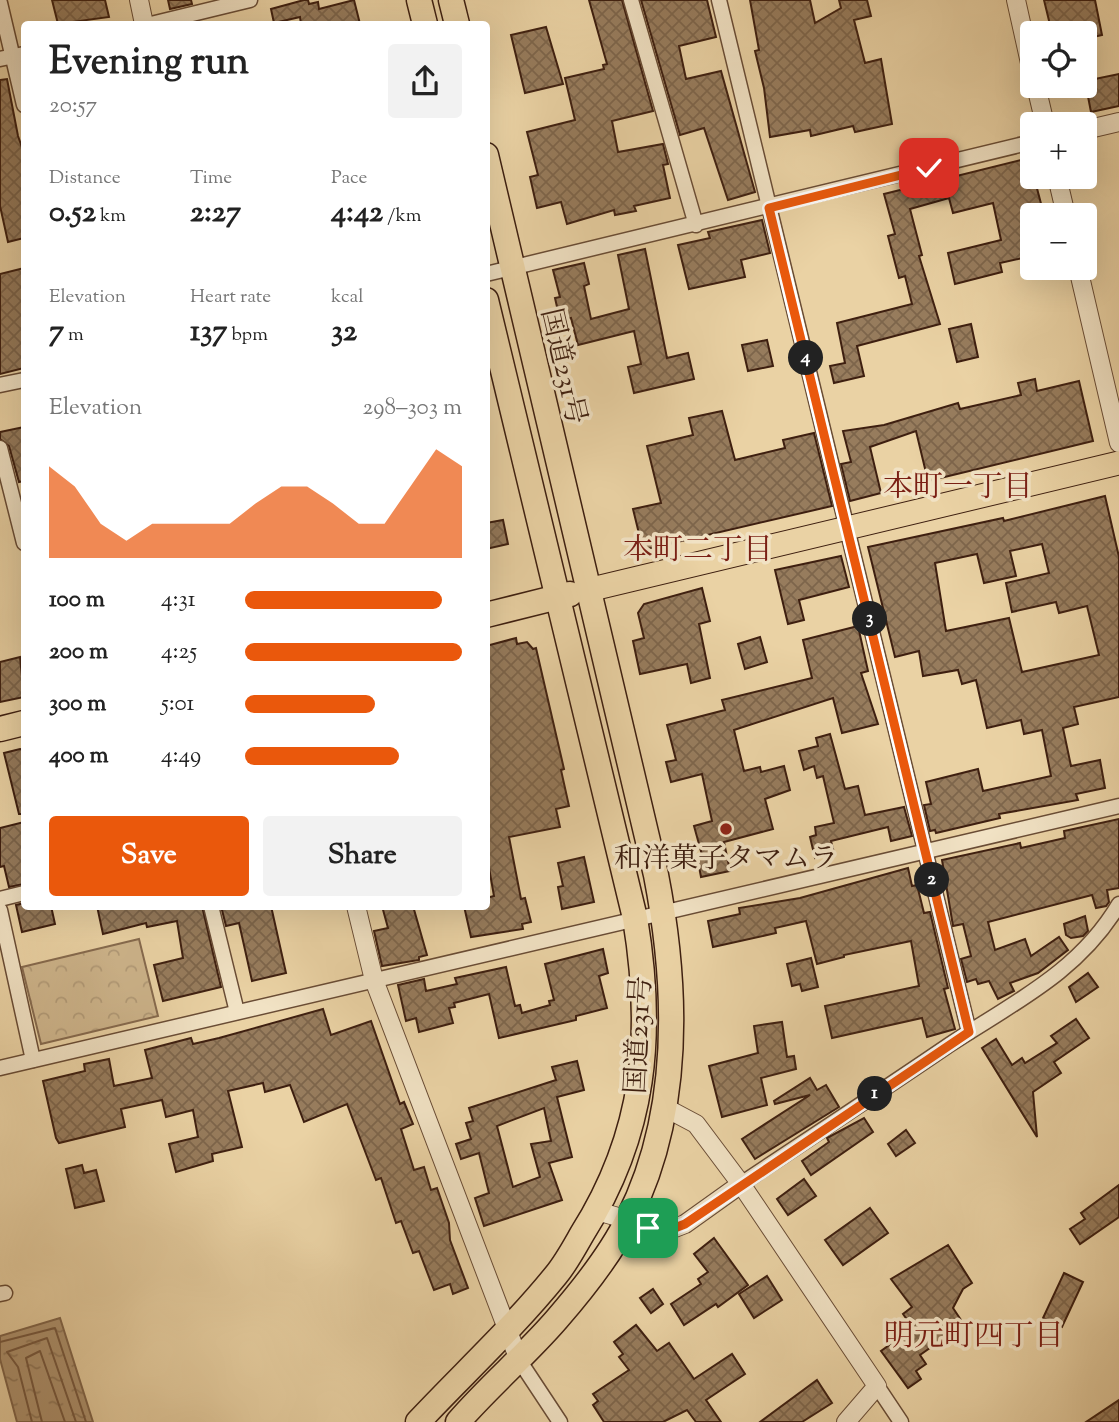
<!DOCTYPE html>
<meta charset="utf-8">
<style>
:root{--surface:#fff;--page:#f2f2f2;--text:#222;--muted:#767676;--accent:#ea580c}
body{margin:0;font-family:"Sorts Mill Goudy","Noto Serif JP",serif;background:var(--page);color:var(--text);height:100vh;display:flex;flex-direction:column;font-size:26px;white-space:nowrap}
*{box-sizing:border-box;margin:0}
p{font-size:23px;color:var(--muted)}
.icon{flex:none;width:38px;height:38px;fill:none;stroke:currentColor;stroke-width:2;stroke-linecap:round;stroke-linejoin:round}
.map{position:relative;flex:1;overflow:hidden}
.side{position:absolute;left:21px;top:21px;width:469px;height:889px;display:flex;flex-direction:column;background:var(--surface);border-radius:7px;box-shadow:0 7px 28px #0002}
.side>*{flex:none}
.tools{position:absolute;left:1020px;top:21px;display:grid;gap:14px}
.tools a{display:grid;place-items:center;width:77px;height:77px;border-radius:7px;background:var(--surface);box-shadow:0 7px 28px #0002;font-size:35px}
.pin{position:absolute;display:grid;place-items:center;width:60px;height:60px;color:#fff;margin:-30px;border-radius:14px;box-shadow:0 4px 10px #0006}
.km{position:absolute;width:35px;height:35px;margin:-18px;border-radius:50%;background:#222;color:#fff;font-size:19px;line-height:35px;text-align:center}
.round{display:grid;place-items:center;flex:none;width:74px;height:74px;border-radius:7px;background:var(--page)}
.head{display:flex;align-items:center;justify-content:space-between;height:119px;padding:0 28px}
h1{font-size:38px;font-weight:800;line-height:52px}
.figures{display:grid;grid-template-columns:repeat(3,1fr);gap:10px;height:119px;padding:7px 28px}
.figures div{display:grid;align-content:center}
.figures b{font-size:30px;font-weight:800}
.figures small{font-size:19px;font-weight:400}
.figures p{font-size:19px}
.chart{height:196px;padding:14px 28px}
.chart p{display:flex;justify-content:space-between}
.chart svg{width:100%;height:126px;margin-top:7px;fill:var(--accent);opacity:.7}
.cta{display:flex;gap:14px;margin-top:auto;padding:14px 28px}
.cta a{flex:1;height:80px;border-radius:7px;background:var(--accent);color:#fff;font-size:28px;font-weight:800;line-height:80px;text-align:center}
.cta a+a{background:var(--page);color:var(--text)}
ul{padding:0 28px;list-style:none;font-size:23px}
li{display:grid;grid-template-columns:112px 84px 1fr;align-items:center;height:52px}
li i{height:18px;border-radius:9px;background:var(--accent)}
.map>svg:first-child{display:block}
.park{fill:url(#park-crowns);stroke:#866a4e;stroke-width:2}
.water{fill:url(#water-ripples);stroke:#82664b;stroke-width:2}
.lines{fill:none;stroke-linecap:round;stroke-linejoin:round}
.shore{stroke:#775a41;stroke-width:2}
.building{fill:url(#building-cross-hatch);stroke:#3e1f10;stroke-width:2;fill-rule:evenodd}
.minor-casing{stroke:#694c35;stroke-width:17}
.tertiary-casing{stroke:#694c35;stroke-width:20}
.primary-casing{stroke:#3e1f10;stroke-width:25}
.trunk-casing{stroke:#3e1f10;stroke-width:27}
.minor{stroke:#f1e2c4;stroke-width:14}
.tertiary{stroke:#f1e2c4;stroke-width:18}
.primary{stroke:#ead2a4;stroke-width:23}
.trunk{stroke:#ead2a4;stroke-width:24}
.route-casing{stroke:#fff;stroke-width:14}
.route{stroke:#ea580c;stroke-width:9}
.poi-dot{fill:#8f2418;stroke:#f1e2c4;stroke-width:2.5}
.labels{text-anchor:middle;stroke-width:7;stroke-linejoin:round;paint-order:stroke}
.street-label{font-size:28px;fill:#3e1f10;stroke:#f1e2c4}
.poi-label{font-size:28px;fill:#3e1f10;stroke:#f1e2c4}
.neighbourhood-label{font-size:30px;fill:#7a1f14;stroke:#f1e2c4}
</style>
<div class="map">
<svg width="1119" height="1422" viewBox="0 0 1119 1422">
<defs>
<pattern id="park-crowns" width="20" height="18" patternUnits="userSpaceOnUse" patternTransform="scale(1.75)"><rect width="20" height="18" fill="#cdb48b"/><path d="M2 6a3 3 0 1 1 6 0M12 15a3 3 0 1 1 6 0" fill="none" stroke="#b19a77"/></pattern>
<pattern id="water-ripples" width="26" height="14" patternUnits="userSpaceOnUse" patternTransform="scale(1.75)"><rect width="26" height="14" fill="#b09572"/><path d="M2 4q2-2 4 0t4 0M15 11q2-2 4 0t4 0" fill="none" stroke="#91795c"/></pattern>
<pattern id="building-cross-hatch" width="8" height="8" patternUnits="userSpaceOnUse" patternTransform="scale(1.75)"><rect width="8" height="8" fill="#977c5d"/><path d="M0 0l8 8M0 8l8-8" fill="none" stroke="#7d654b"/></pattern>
</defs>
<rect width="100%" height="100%" fill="#ead2a4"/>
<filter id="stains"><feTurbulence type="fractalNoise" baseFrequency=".00286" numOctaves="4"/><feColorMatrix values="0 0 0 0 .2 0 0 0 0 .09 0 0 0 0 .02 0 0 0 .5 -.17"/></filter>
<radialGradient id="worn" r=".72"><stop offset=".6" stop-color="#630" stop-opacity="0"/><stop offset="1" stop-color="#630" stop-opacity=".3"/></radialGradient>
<!-- park -->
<path class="park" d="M139,939l19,77 -117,28 -19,-77z"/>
<!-- water -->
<path class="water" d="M60,1318l33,104h-76l-17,-63v-23z"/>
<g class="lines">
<!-- shore -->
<g class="shore">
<path d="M0,1342l55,-14 31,94"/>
<path d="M32,1422l-14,-55 -11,-15 40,-14 29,84"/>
<path d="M42,1422l-16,-64 14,-7 25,71"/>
</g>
</g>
<!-- building -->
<g class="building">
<path d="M52,0h53l4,17 -51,7z"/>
<path d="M168,0h23l1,4 -22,5z"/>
<path d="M304,0h4l1,4 9,-2 1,7 35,-9 6,24h-59l-1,-7 -26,6 -3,-14z"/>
<path d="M589,0h33l31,111 -41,10 6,31 45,-8 5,20 -5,1 7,33 -36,8 2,5 -21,4 -1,-5 -47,14 -6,-22 -24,6 -7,-31 8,-2 -11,-43 48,-12 -10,-42 39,-9 -1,-4 4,-1z"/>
<path d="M641,0h66l9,37 -37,9 7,33 35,-8 34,121 -27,8 -24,-72 -24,7z"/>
<path d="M750,0h60l5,23 26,-15 -2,-8h28l4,16 -17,4 11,43 16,-4 11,65 -37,8 -2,-6 -42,10 -1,-6 -40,7 -6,-49 -9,-37 4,-1z"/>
<path d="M1044,0h51l7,35 -17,4v-6h-33z"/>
<path d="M546,27l17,57 -38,9 -14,-58z"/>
<path d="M1119,74v32l-28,6 -6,-31z"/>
<path d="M7,79l11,57 6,17v85l-16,4 -8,-36v-126z"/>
<path d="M1029,158l15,57h-12v41l-32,7 2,9 -47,12 -7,-31 53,-13 -8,-37 -40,10 -4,-15 -39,11 12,46 -3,1 21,68 -83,22 7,30 -30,7 -4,-17 15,-3 -8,-40 75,-19 -7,-28 -6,2 -11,-42 7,-2 -11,-40z"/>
<path d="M762,220l8,33 -29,7 4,17 -56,12 -11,-44 32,-7 -2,-6z"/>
<path d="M645,249l22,109 21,-5 6,26 -60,14 -6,-26 13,-3 -7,-33 -56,14 -7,-27 -11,2 -5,-22 5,-1 -7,-27 31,-7 5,21 -5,2 7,33 38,-10 -11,-54z"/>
<path d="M24,268v100l-24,6v-100z"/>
<path d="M971,324l7,33 -21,5 -8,-33z"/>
<path d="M767,340l6,26 -25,5 -6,-26z"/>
<path d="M1035,379l2,12 42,-10 14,60 -165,40 -12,-50 -46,16 11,46 -31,8 -9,-37 10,-2 -8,-31 41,-6 74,-22 2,6 61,-14 -3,-12z"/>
<path d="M722,411l13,49 50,-12 -2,-8 31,-7 18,73 -189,44 -10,-41 28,-6 -14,-57 46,-11 -4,-17z"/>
<path d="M24,427v54l-5,1 -10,-36 -9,-7v-7z"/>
<path d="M1105,496l14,61v140l-45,10 4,17 -15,4 8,38 29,-6 5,28 -29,6 2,6 -79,14 1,4 -64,15 -1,-3 -5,1 -6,-26 7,-1 -5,-22 52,-13 5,22 68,-15 -9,-46 -18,4 -3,-14 -34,8 -11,-48 -14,4 -4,-14 -35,6 -4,-25 -24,6 -27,-110 135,-29 1,3zM1042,544l7,29 -43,10 6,29 44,-10 3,11 28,-7 12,49 -77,17 -13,-54 -63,13 -11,-68 42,-9 7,29 32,-7 -6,-25z"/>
<path d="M503,520l5,24 -22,5v-26z"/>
<path d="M841,556l8,31 -50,13 5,20 -16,4 -13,-54z"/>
<path d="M702,588l8,33 -11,3 11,54 -19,5 -4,-19 -47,10 -7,-33 11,-3 -6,-25 6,-9z"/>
<path d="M858,626l10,45 -7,2 17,51 -36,9 -9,-35 -99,32 10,41 16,-4 1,5 23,-6 6,24 -25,9 8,30 -49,13 6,29 -29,6 -4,-21 5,-1 -8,-29 18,-5 -10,-47 -31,8 -5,-20 10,-2 -9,-35 58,-15 -3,-10 90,-22 -9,-38z"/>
<path d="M760,637l7,25 -22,7 -7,-25z"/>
<path d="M516,638l1,6 10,-2 6,7 3,-1 28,121 -3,1 8,36 -13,3 4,18 -51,10 12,62 4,-1 6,24 -9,2 1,5 -52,8 -7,-31h22v-8l8,-2 -8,-45v-205z"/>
<path d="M20,657l4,40 -24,5v-40z"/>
<path d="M830,734l15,55 13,-3 7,29 39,-8 8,29 -21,5 -3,-14 -57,14 3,12 -19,5 -5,-21 6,-2 -1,-8 19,-4 -11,-47 -6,2 -3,-12 -10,4 -5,-19 19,-5 -2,-8z"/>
<path d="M20,749l4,1v64h-5l-15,-61z"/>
<path d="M1119,819v69l-12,2 2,12 -3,4 -10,2 -4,-13 -104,27 7,28 30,-11 6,17 28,-19 9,13 -30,23 -28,10 4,8 -16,8 -9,-18 -11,3 -2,-5 -9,3 -6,-23 10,-3 -8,-32 -10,2 -11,-66 78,-17 1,5 44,-10 -1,-7z"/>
<path d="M24,822v62l-15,3 -5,-21 -4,1v-39z"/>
<path d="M584,857l10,45 -32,7 -4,-22 5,-1 -5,-23z"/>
<path d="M908,868l4,18 5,-1 7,28 6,-1 18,76 -4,1 11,40 -28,8 -5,-19 -90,20 -7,-32 94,-20 -8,-45 -67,14v2l-27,7 -11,-43 -31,7 1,5 -63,14 -5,-26 32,-7 -1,-6 61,-10z"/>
<path d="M24,903v3h27l4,18 -33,8 -6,-27z"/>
<path d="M97,906h105l19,81 -58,14 -9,-36 29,-7 -6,-37 -30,6 -1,-4 -43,11z"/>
<path d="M221,906h50l15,67 -34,8 -13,-58 -13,3z"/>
<path d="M382,906h31l14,49 -8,2v3l-37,6 -8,-35 14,-3z"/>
<path d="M1085,916l3,15 -5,5 -12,2 -5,-3 -2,-11z"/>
<path d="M603,949l5,24 -9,3 8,32 -31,8v4l-77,18 -10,-44 -35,9 1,4 -6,1 4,15 -34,9 -3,-14 -10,3 -8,-36 26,-6 2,12 31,-7 -2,-6 51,-11 9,39 5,-1 2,8 28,-8 -1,-4 5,-1 -9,-36z"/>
<path d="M811,958l7,29 -16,4 -2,-7 -8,2 -5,-22z"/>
<path d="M1088,973l10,14 -22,15 -7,-15z"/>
<path d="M323,1009l8,26 40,-14 29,83 4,-2 9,22 -12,5 13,41 10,-3 7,23 6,-2 12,35 1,17 18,48 -15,6 -3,-10 -16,6 -15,-39 -6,2 -12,-32 -5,2 -15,-45 -5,2 -29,-76 -43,18 -14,-37 -25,7 -2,-9 -35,8 14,56 -30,7 1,7 -37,11 -7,-28 29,-7 -5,-27 -27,7 -4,-17 -41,9 4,18 -66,16 -3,-5 -13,-57 42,-10 -1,-7 25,-5 5,27 38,-8 -7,-28 46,-12 2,6 26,-6z"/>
<path d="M1076,1019l13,19 -35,24 7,11 -28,19 4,45 -55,-89 14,-9 16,26 10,-7 3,5 32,-20 -6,-7z"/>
<path d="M782,1022l5,35 7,-1 2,13 -35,9 6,27 -45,12 -13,-51 49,-13 -4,-27z"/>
<path d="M577,1061l7,29 -27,7 15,60 -23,6 13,37 -78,26 -9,-28 14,-5 -10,-40 -18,6 -5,-15 15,-5 -5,-16 7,-2 -4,-13 87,-28 -4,-13zM544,1108l7,33 -20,3 9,33 -27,10 -16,-61z"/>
<path d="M810,1078l7,12 9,-5 13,22 -84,52 -13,-20 68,-44 -35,9 -1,-3z"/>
<path d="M864,1118l9,14 -62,43 -9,-14 27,-19 -2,-4z"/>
<path d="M906,1130l9,13 -19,13 -8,-12z"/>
<path d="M82,1165l2,8 12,-3 8,31 -29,7 -9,-39z"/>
<path d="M804,1179l12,17 -28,19 -11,-16z"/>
<path d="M1119,1185v32l-39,27 -10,-15 15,-10 -4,-6z"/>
<path d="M870,1208l18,25 -45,32 -18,-25z"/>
<path d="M714,1238l34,47 -30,22 -2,-3 -32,21 -13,-21 30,-20 -3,-5 10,-7 -14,-18z"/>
<path d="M948,1245l24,38 -9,6 -10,19 8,12 -7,11 -34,24 6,9 -10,7 5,8 -13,9 -27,-37 32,-23 -10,-14 9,-7 -21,-28z"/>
<path d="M1064,1273l19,9 -21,45 -19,-9z"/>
<path d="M767,1276l15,24 -28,18 -15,-24z"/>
<path d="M653,1289l10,15 -12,9 -11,-15z"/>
<path d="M636,1325l21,26 12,-8 25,36 38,-25 13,20 -39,26 15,22h-25l-9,-12 -24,12h-59l-11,-17 5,-4 -5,-7 36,-24 -10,-13 4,-3 -9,-12z"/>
<path d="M817,1380l15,23 -30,19h-42z"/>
<path d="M1119,1400v22h-33z"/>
</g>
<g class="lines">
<!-- minor casing -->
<g class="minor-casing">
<g id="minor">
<path d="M631,0l65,225"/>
<path d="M719,0l250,1032"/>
<path d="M0,3l24,102"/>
<path d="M151,24l99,-24"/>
<path d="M0,59l24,-5"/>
<path d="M486,274l546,-132"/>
<path d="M0,385l24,-5"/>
<path d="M0,448l24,95"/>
<path d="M0,899l24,-6"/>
<path d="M211,906l26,106"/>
<path d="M0,910l33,150"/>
<path d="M0,1068l1119,-262"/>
<path d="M741,1184c69,-46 139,-92 208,-139 64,-42 130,-73 170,-141"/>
<path d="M0,1294l5,-1"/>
<path d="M519,1360l41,62"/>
<path d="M877,1386l24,36"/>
</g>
</g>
<!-- tertiary casing -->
<g class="tertiary-casing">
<g id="tertiary">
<path d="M139,0l5,24"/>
<path d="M1016,0l16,72"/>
<path d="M1036,86l9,38"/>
<path d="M1085,130l34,-8"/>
<path d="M1057,177l9,38"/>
<path d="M1078,268l41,175"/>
<path d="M356,906l18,74 145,380"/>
<path d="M664,1107l32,17 45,60 136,202 -31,36"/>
<path d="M597,1211l70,20 18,-7 56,-40"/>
</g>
</g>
<!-- primary casing -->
<g class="primary-casing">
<path id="primary" d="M588,590l531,-127"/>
</g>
<!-- trunk casing -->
<g class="trunk-casing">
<g id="trunk">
<path d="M419,0l6,24"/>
<path d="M451,0l6,24"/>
<path d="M486,615l84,-21"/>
<path d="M0,729l24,-6"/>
<path d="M418,1422c46,-49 96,-95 138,-147 10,-12 18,-27 26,-41 64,-101 72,-201 53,-316l-149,-618"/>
<path d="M458,1422c31,-36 68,-67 99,-103 26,-30 54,-65 71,-100 54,-106 50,-231 28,-344l-170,-720"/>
</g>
</g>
<!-- minor -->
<use href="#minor" class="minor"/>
<!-- tertiary -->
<use href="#tertiary" class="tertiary"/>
<!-- primary -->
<use href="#primary" class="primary"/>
<!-- trunk -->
<use href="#trunk" class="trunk"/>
</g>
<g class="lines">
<!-- route casing -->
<g class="route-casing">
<path id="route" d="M648,1228l19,3 18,-7 284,-192 -200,-824 160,-40"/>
</g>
<!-- route -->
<use href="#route" class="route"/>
</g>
<!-- markers -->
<circle class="poi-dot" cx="726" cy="829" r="7"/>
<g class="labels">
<!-- street labels -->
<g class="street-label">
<text transform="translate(565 366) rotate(77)" y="10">国道231号</text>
<text transform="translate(637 1035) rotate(-87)" y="10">国道231号</text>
</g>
<!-- poi labels -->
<g class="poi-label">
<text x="726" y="867">和洋菓子タマムラ</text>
</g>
<!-- neighbourhood labels -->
<g class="neighbourhood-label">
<text x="958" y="496">本町一丁目</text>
<text x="698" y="559">本町二丁目</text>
<text x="974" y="1345">明元町四丁目</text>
</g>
</g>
<rect width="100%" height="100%" filter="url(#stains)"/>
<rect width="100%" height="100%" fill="url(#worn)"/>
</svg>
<div class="tools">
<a><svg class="icon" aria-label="locate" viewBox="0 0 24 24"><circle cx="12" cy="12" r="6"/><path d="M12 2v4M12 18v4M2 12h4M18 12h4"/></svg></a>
<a>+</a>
<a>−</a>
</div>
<div class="pin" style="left:648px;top:1228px;background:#1e9e55"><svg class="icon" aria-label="arrive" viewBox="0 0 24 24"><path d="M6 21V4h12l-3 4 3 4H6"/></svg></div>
<div class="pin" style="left:929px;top:168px;background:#d93025"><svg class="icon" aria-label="check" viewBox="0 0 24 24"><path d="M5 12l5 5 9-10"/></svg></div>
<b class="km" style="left:875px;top:1094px">1</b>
<b class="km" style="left:932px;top:880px">2</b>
<b class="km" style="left:870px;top:619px">3</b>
<b class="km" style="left:806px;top:358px">4</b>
<section class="side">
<div class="head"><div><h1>Evening run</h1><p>20:57</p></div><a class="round"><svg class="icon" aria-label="share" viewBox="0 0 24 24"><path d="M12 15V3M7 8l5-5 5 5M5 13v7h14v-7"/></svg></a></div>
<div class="figures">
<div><p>Distance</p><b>0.52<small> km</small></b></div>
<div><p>Time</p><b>2:27</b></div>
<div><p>Pace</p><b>4:42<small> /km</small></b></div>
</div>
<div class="figures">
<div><p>Elevation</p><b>7<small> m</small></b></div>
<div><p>Heart rate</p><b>137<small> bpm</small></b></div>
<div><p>kcal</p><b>32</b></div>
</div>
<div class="chart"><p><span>Elevation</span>298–303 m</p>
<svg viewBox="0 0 160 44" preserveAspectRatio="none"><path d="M0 44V12L10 19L20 32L30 38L40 32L50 32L60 32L70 32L80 25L90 19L100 19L110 25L120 32L130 32L140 19L150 6L160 12V44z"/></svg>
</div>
<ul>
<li><b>100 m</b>4:31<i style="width:91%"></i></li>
<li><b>200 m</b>4:25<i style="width:100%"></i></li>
<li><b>300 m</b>5:01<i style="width:60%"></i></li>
<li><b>400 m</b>4:49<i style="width:71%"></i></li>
</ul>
<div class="cta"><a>Save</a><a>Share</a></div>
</section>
</div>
